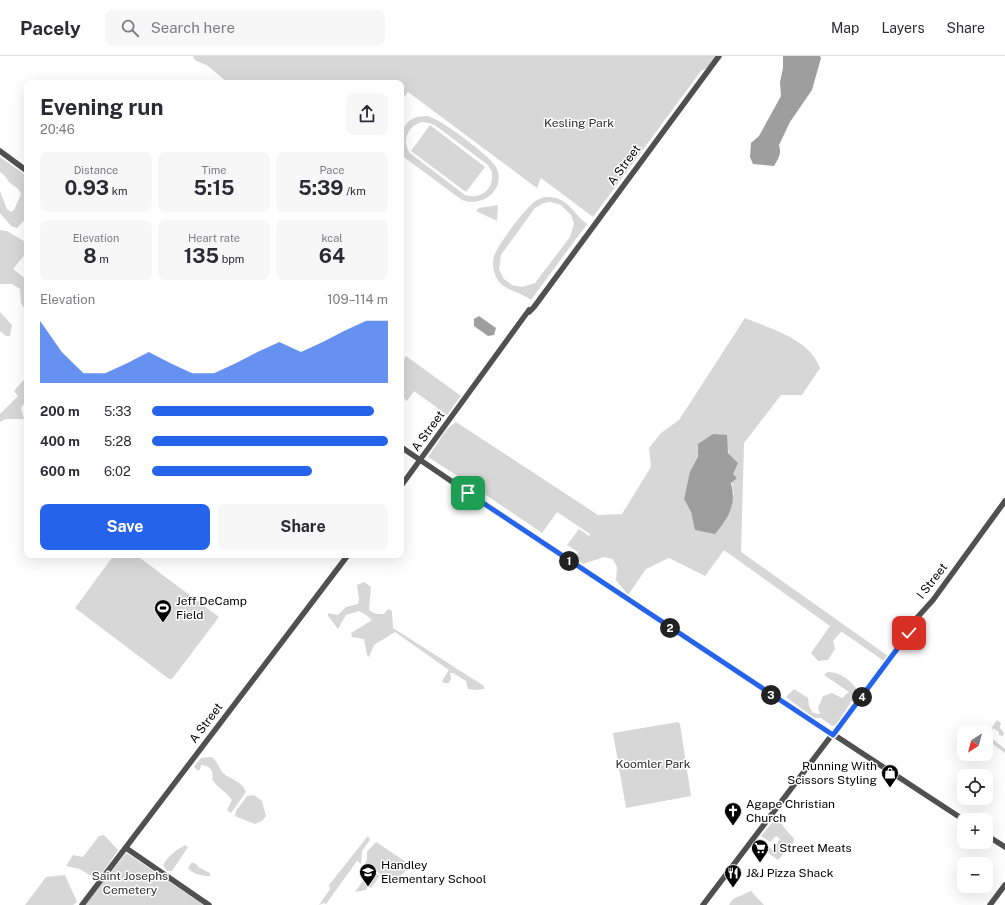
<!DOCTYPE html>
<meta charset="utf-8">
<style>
:root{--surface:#fff;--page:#f7f7f7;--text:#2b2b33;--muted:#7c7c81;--line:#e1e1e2;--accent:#2563eb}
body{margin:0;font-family:"Public Sans",sans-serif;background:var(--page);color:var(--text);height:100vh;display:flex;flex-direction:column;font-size:15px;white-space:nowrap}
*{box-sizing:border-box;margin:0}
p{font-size:13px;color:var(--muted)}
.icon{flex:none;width:22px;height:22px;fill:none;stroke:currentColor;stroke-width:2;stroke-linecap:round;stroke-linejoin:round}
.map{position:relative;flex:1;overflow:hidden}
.details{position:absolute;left:24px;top:24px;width:380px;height:478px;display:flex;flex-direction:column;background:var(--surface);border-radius:8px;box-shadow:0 4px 16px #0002}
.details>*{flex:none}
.needle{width:26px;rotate:216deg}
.controls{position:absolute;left:957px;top:669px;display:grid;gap:8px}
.controls a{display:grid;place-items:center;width:36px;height:36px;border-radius:8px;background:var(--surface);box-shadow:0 4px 16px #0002;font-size:20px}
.pin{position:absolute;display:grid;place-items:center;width:34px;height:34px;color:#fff;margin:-17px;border-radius:8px;box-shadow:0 2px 6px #0006}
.km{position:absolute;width:20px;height:20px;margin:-10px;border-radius:50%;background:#222;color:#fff;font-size:11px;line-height:20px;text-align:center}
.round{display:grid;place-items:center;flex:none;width:42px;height:42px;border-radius:8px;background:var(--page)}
.overview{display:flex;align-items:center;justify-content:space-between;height:68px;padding:0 16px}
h1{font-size:22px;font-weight:700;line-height:30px}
.metrics{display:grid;grid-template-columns:repeat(3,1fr);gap:6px;height:68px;padding:4px 16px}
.metrics div{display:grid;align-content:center;border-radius:8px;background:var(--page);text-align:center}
.metrics b{font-size:20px;font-weight:700}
.metrics small{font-size:11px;font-weight:400}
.metrics p{font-size:11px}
.chart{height:112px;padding:8px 16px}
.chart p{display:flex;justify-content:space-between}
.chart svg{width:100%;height:72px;margin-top:4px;fill:var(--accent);opacity:.7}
.button{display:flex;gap:8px;margin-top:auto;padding:8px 16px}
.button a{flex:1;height:46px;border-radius:8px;background:var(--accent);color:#fff;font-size:16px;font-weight:700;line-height:46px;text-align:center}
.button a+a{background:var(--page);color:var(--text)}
ul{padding:0 16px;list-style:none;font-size:13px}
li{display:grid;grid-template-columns:64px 48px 1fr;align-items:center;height:30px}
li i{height:10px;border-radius:5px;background:var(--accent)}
header{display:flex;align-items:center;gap:24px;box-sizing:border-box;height:56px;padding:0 20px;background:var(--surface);border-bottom:1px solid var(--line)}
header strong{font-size:19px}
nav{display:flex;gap:22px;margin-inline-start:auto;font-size:14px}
.search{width:280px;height:36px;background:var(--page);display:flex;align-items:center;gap:10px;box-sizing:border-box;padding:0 14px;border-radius:8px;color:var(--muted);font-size:15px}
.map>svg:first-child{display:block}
.green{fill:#d7d7d7;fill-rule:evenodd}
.water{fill:#9e9e9e}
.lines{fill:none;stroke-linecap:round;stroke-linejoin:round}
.tertiary{stroke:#505050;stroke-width:5.5}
.route-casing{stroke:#fff;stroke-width:8}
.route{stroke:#2563eb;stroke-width:5}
.labels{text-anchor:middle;stroke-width:3;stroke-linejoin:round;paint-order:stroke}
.park-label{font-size:12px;fill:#2e2e2e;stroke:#fff}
.street-label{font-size:12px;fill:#000;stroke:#fff}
.poi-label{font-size:12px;fill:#000;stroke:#fff;text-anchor:start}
</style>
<header>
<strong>Pacely</strong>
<div class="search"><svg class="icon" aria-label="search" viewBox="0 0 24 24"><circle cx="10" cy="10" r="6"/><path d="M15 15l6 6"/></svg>Search here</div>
<nav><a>Map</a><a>Layers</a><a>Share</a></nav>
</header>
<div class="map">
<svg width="1005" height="849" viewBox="0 0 1005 849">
<rect width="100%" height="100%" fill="#fff"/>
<!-- green -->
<g class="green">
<path d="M193,0h524l-10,12 -6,3 -108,146 -52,-39 -4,10 -129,-96 -7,9v-18h-173l-20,-17 -13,-6z"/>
<path d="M427,60c12,2 64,40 69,51 11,22 -13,41 -34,33l-61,-45c0,-21 0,-39 26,-39zM422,66l7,1 7,3 52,39 4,7v7c-2,14 -14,20 -27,16l-55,-42c-8,-12 -3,-27 12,-31z"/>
<path d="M430,69l55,42 -19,25 -55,-41z"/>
<path d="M0,101l27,19v41l-10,11 -6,-2 -11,-13v-22l7,18 4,3 3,-2 7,-16c-3,-7 -6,-7 -12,-12 -3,-4 -4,-7 -9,-10z"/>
<path d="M546,141c22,-1 26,16 41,27l-56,76c-12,-9 -28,-9 -35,-23 -3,-7 -4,-14 -2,-21 4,-11 29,-45 38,-52 4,-4 8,-6 14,-7zM551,146l10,3 10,10 3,9 -4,13 -35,46 -13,4 -10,-2 -8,-6 -5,-10 2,-14 34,-47 9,-5z"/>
<path d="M498,149l-1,16 -21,-10 3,-3z"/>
<path d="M0,174l7,1 20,12v9l-14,17 10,8h4v32l-3,-1 -3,-5 -1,-14 -8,-5h-12z"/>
<path d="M0,256l12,13 -2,11h-4l-6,-5z"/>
<path d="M745,262c26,11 65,21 75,50l-18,27h-21l-37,48 -3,109 147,104 -4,5 -42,-29 -2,1 -7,8 2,8 -7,11 -10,1 -7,-8 19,-27 -106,-76 -19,26 -36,-18 -23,11 -18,26 -12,-15 1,-13 -4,-8 -9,-2 -21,7 -9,-6 13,-18 -9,12 -11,-7 12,-16 10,7 1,-2 -33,-22 -15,21 -65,-44 -5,2 -15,-10 2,-4 -31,-20 19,-28 9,-7 142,93 24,-1 29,-47 -2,-19 12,-15 18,-13zM713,378c4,3 12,8 14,13 6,15 3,32 7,47l-38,37 -5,-19 -7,-13c5,-20 12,-51 29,-65z"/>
<path d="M406,300l55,40 -14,19 -33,-24 -7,10 -6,-5v-33z"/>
<path d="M27,320v23l-6,9 3,11h-18l-6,3v-8l18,-18 -4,-5z"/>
<path d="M114,499h22l83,62 -47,62h-3l-94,-71z"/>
<path d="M364,526l7,5 -2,23c5,4 9,4 15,4l4,-5 4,2 1,17 91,58v3l-8,1 -8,-1 -2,-8 -13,-8h-3l1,6 -2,4h-5l-2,-2 7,-11 -54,-38 -21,13 -5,12 -2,-2 -3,-16 -12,-2 -1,-4 21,-13 -6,-5 -7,-4 -13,4 -8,14 -10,-13v-3l10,2 8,-8 12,-3 1,-5 -2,-14z"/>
<path d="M828,616c13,0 23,9 30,19l-21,33 -5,2 -11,-8h-7l-28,-21 8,-8 14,9 1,8 4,7 7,1 -2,-6 5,-12 9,-3 10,5 7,-6 -25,-17z"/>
<path d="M997,664l4,3 -1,5 4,5 -1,3 -4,-1v-3l-6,-4 -3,9 15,12v4l-19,-14v-3z"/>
<path d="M678,666l2,2 11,72 -65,12 -13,-75z"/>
<path d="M212,701c5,4 7,11 11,16 8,7 19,8 23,19l-15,21 -4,-3 5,-10c-6,-9 -15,-12 -20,-21 2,-8 -2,-14 -11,-14l-1,5h-3l-3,-3 7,-9z"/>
<path d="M254,739l8,6 4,15 -4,5 -7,3 -20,-8 1,-5 11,-15z"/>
<path d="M776,762c7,6 11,15 18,20l-1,6 -15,16 -23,-17 3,-4 15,11 7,-11 -4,-3 -6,6 -9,-6z"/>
<path d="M104,779l14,15 -19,28h-5l-14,-9 -14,-3 7,-11 10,2 16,-21z"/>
<path d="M368,780l2,4 -8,11 -1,13 -4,-3 -31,43 -2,-1 -5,2 11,-16 -1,-4z"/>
<path d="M376,786l33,22c-4,12 -12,12 -17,19l-27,-20 2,-3v-8z"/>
<path d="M185,789l3,2 -16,24h-5l-4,-6c6,-10 12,-14 22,-20z"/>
<path d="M126,797l2,1 76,51h-119z"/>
<path d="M192,806l4,2 2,3 12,6v3c-8,0 -18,-2 -22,-8z"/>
<path d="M367,811l13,9 -9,12 -3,-1 -2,3 -11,2 15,-21 -4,-3z"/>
<path d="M65,819l12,27 -4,3h-48l21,-28z"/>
<path d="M751,835l13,14h-35l4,-6z"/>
</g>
<!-- water -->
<g class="water">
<path d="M783,0h37l1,2 -9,32 -22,32 -11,23c3,9 -1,14 -5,21l-21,-2 -3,-7 1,-14 8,-7 22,-40 -1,-14 3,-14z"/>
<path d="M479,260l17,12 -2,7 -6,1 -14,-10v-7z"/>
<path d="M713,378l14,1 1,18 10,10 -5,11 4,4 -6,5c6,22 -3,35 -16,51l-20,-4 -4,-18 -7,-13 6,-27 8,-16v-12z"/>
</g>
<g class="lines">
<!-- tertiary -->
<g class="tertiary">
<path d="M0,95l27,20"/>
<path d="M529,256l5,-5 185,-251"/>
<path d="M401,391l168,114 395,259"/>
<path d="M401,430l128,-176"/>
<path d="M986,779l19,12"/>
<path d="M126,792l83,57"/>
<path d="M82,849l266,-350"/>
<path d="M703,849l209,-276 3,-9 18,-20 72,-99"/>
<path d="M990,849l15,-20"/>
</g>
</g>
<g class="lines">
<!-- route casing -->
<g class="route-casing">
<path id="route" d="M468,437l365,242 76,-102"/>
</g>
<!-- route -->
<use href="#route" class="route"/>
</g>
<!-- icons -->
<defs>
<g id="stadium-pin" transform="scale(0.9)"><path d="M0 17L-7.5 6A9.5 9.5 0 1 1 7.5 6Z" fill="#000" stroke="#fff"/><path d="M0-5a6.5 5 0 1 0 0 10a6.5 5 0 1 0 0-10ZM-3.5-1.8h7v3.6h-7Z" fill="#fff"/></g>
<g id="shop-pin" transform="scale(0.9)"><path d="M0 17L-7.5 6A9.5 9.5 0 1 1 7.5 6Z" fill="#000" stroke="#fff"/><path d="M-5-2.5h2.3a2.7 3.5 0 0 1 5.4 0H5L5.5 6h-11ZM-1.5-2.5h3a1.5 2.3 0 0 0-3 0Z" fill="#fff"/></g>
<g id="church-pin" transform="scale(0.9)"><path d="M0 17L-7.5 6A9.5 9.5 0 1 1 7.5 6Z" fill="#000" stroke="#fff"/><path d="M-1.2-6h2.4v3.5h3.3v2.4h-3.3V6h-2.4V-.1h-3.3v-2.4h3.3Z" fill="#fff"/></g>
<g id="supermarket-pin" transform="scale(0.9)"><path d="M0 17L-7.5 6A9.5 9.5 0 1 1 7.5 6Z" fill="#000" stroke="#fff"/><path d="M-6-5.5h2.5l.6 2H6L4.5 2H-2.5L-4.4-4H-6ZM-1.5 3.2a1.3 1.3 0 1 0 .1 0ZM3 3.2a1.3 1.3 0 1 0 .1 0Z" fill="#fff"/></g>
<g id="school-pin" transform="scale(0.9)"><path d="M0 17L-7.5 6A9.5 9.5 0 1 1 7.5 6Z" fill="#000" stroke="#fff"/><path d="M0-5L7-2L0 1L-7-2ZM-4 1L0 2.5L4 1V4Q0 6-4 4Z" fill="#fff"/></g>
<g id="restaurant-pin" transform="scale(0.9)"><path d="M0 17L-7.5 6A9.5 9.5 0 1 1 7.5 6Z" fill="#000" stroke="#fff"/><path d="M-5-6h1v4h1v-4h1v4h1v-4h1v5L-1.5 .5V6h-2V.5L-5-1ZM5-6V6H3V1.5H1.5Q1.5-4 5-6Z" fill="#fff"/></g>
</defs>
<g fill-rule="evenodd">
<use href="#stadium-pin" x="163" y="552"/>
<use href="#shop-pin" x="890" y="717"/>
<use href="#church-pin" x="733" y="755"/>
<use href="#supermarket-pin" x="760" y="792"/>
<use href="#school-pin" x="368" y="816"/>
<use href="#restaurant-pin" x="733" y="817"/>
</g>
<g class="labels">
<!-- park labels -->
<g class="park-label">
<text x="579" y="71">Kesling Park</text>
<text x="653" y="712">Koomler Park</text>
<text x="130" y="824">Saint Josephs<tspan x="130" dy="14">Cemetery</tspan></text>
</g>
<!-- street labels -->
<g class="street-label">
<text transform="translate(624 109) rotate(-54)" y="4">A Street</text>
<text transform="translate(428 375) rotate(-54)" y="4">A Street</text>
<text transform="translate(932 525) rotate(-52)" y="4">I Street</text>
<text transform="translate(206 667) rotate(-53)" y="4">A Street</text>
</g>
<!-- poi labels -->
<g class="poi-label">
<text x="176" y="549">Jeff DeCamp<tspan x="176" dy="14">Field</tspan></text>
<text x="877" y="714" text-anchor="end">Running With<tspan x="877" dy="14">Scissors Styling</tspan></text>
<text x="746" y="752">Agape Christian<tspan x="746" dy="14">Church</tspan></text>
<text x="773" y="796">I Street Meats</text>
<text x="381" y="813">Handley<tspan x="381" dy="14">Elementary School</tspan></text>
<text x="746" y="821">J&amp;J Pizza Shack</text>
</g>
</g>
</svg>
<div class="controls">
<a><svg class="needle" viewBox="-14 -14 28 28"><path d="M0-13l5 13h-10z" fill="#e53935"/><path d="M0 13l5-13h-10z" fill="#7c7c81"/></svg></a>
<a><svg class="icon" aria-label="locate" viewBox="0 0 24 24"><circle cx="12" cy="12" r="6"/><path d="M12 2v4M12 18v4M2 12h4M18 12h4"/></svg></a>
<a>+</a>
<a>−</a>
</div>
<div class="pin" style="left:468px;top:437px;background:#1e9e55"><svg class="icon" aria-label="arrive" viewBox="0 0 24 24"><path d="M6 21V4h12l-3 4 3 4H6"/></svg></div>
<div class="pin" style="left:909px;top:577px;background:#d93025"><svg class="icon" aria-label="check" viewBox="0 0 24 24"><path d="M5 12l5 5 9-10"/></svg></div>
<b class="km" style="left:569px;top:505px">1</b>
<b class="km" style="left:670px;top:572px">2</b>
<b class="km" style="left:771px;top:639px">3</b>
<b class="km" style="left:862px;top:641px">4</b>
<section class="details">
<div class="overview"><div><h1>Evening run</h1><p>20:46</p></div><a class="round"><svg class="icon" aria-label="share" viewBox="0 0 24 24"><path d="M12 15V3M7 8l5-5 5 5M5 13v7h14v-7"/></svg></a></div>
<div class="metrics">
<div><p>Distance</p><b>0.93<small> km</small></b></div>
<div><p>Time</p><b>5:15</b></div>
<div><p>Pace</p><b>5:39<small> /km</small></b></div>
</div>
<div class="metrics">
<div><p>Elevation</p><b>8<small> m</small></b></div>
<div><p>Heart rate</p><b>135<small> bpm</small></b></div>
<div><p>kcal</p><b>64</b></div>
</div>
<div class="chart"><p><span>Elevation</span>109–114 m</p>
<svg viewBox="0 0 160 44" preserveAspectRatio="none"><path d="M0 44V6L10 25L20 38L30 38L40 32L50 25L60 32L70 38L80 38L90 32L100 25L110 19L120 25L130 19L140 12L150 6L160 6V44z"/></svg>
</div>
<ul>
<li><b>200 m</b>5:33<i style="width:94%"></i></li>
<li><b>400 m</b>5:28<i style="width:100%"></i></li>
<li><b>600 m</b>6:02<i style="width:68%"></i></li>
</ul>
<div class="button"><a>Save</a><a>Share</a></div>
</section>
</div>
